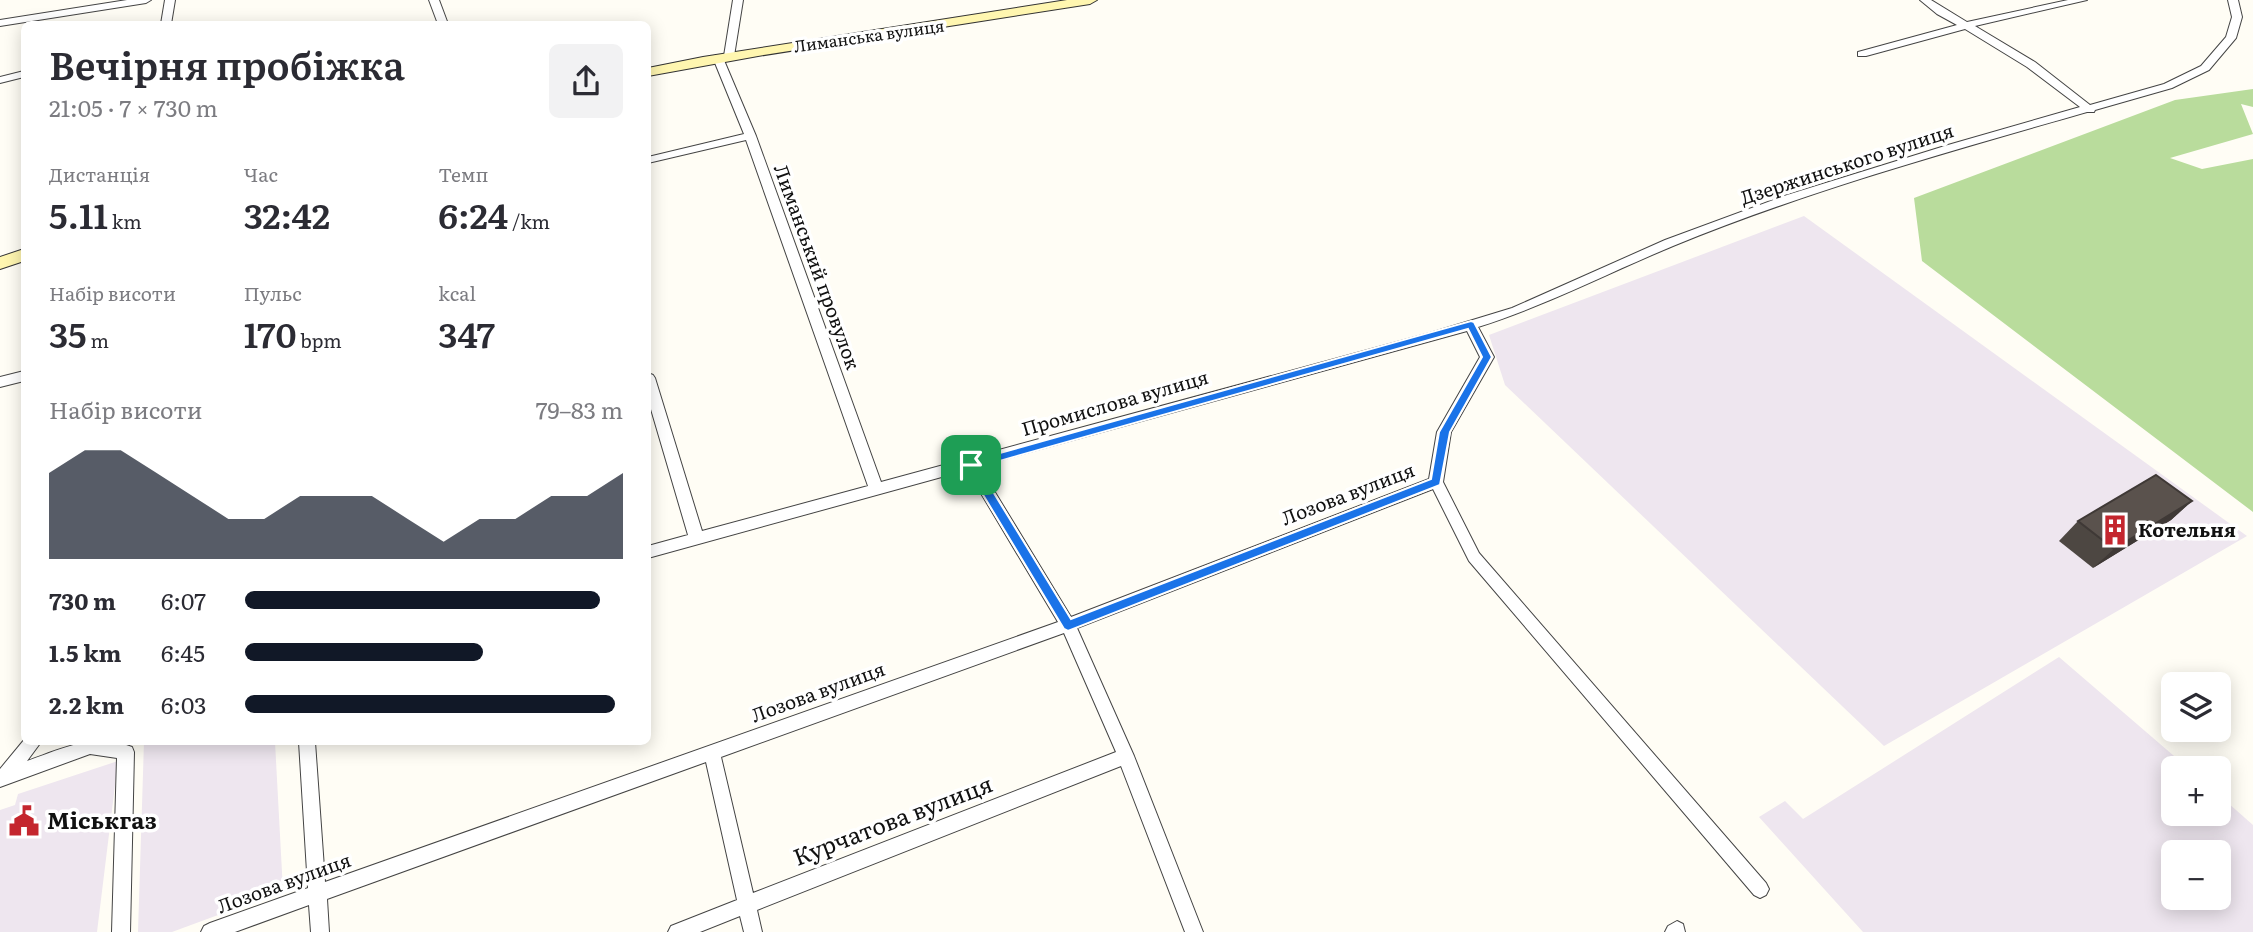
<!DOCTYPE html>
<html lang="uk">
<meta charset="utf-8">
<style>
:root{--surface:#fff;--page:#f2f2f3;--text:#2b2b33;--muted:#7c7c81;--accent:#111827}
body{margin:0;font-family:Literata,serif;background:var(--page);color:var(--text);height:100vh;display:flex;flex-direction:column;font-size:26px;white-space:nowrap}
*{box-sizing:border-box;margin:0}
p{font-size:23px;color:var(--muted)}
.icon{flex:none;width:38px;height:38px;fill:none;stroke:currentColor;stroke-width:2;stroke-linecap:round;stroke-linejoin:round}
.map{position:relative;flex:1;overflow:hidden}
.side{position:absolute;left:21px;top:21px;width:630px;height:724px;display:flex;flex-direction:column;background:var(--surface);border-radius:10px;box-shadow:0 4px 18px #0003}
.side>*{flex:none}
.buttons{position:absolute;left:2161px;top:672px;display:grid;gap:14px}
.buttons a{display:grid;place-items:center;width:70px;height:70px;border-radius:10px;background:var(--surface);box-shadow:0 4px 18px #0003;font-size:35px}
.pin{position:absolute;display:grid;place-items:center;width:60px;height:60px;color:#fff;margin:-30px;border-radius:14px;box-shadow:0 4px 10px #0006}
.round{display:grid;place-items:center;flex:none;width:74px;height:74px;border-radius:10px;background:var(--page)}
.headline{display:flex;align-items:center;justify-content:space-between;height:119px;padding:0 28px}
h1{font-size:38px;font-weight:600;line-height:52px}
.metrics{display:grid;grid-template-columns:repeat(3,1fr);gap:10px;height:119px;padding:7px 28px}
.metrics div{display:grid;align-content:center}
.metrics b{font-size:35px;font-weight:600}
.metrics small{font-size:19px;font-weight:400}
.metrics p{font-size:19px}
.chart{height:196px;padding:14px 28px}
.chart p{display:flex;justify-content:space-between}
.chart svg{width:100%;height:126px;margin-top:7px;fill:var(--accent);opacity:.7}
ul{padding:0 28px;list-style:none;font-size:23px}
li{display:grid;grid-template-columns:112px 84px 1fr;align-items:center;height:52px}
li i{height:18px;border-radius:9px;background:var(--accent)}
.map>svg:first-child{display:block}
.industrial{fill:#eee6ef;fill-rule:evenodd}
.forest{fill:#b9dc9c}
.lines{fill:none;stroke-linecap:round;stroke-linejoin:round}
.street-casing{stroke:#444;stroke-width:2}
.secondary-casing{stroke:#333;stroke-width:2}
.street{fill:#fff;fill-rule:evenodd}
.secondary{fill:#fff6b0;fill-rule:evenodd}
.wall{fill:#4d4742}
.shaded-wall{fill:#3f3936}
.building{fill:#5a524d;stroke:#3f3936;stroke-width:2}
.route{fill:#1a73e8;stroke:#fff;stroke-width:2;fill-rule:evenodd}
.labels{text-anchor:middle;stroke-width:7;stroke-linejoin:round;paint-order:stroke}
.far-street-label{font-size:16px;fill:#111;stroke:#fff}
.street-label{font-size:19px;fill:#111;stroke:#fff}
.poi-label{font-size:19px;font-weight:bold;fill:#111;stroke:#fff;text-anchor:start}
.near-poi-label{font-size:23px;font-weight:bold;fill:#111;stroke:#fff;text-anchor:start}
.near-street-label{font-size:23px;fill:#111;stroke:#fff}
</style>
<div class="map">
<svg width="2253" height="932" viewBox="0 0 2253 932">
<rect width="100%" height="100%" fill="#fffdf5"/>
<!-- industrial -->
<g class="industrial">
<path d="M1804,216l443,320 -363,210 -379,-361 -16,-50z"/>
<path d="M2059,657l129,111h-14v46h45v-19l34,30v107h-390l-104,-115 26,-16 18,18zM2174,852h45v46h-45z"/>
<path d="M144,742h131l8,149 -111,41h-34z"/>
<path d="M118,761l-21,171h-97v-122l15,-5 3,-11z"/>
</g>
<!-- forest -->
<path class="forest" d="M2253,89v18l-12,-3 12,30 -83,24 32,11 51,-10v353l-331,-251 -8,-63 261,-98z"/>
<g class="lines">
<!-- street casing -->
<g class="street-casing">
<g id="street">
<path d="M127,0h24l-5,3 -146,23v-6z"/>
<path d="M165,0h10l-4,24h-10z"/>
<path d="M429,0h10l9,24h-10z"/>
<path d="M733,0h10l-9,56 -5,3 -5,-3z"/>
<path d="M1920,0h11l36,22 101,-22h19l-112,26 60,36 55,43 74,-21 37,-18 25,-29 6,-20 -4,-17h10l4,17 -6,21 -27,32 -37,18 -77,22 -1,2h-7c-139,40 -280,79 -414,134 -65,27 -128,60 -195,81l16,30 -43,75 -8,50 36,71 287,330 3,6 -3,6 -6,3 -6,-3 -285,-334 -36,-72 -356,139 57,128 69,176h-18l-64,-166 -364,144 5,22h-18l-4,-16 -40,16h-32l3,-6 66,-26 -31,-138 -379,137 2,33h-18l-2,-27 -74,27h-34l3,-6 6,-3 98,-35 -9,-146h16l10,140 733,-260 -91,-152 -319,88v-12l40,-11 -40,-136v-26l5,2 2,3 47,153 166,-45 -122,-346 -98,23v-6l96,-23 -31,-76 1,-2 4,-1 5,3 33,78 125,346 549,-149 82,-25 153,-68 122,-45 161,-50 132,-38 -53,-40 -62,-38 -99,27h-8v-4l99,-27 -20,-11zM1467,331l13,26 -43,75 -8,47 -358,138 -92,-151zM1064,633l52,119 -363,141 -32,-136z"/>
<path d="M24,71v6l-24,6v-6z"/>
<path d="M24,371v10l-24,6v-10z"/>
<path d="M24,740v2h17l-14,19c35,-12 67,-29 105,-14l2,5 -4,180h-18l5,-174 -27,-4 -90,33v-18z"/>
<path d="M1677,921l6,3 2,8h-20l3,-6z"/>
</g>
</g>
<!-- secondary casing -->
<g class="secondary-casing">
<g id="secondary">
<path d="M1067,0h30l-7,4 -332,52 -110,20v-8l55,-11z"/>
<path d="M24,249v12l-24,8v-12z"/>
</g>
</g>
<!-- street -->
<use href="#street" class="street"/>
<!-- secondary -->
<use href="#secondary" class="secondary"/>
</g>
<!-- wall -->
<path class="wall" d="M2192,501l-21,19 -78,48 -34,-27 19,-20z"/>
<!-- shaded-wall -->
<path class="shaded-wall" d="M2192,501l-21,19 -78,48 21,-19z"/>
<!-- building -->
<path class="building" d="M2156,475l36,26 -78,48 -36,-28z"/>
<!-- route -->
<path class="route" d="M1471,321l3,1 18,35 -42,75 -10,53 -372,146 -4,-2 -99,-164 6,-4zM1468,329l14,28 -43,75 -8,47 -360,140 -93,-152z"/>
<!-- icons -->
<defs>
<g id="building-bare" transform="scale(2.415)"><path d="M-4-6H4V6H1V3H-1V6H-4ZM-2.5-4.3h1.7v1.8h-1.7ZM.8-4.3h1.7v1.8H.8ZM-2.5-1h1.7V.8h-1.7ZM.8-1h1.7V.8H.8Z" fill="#c4262e" stroke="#fff" stroke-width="2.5" paint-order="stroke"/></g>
<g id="civic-bare" transform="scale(2.415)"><path d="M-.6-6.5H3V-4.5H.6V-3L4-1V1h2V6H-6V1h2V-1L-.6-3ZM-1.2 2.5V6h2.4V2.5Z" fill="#c4262e" stroke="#fff" stroke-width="2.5" paint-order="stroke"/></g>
</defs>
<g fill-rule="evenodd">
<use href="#building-bare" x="2115" y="530"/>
<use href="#civic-bare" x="24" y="821"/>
</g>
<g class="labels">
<!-- far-street labels -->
<g class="far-street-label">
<text transform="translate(869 36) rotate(-8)" y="6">Лиманська вулиця</text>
</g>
<!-- street labels -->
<g class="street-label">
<text transform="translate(1847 164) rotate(-18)" y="7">Дзержинського вулиця</text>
<text transform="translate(817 267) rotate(70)" y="7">Лиманський провулок</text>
<text transform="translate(1115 403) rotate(-16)" y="7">Промислова вулиця</text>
<text transform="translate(1348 494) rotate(-21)" y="7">Лозова вулиця</text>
<text transform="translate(818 692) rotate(-20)" y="7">Лозова вулиця</text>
<text transform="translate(284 883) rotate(-20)" y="7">Лозова вулиця</text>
</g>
<!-- poi labels -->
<g class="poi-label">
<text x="2138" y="537">Котельня</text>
</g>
<!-- near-poi labels -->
<g class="near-poi-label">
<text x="47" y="829">Міськгаз</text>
</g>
<!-- near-street labels -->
<g class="near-street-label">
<text transform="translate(893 821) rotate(-21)" y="8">Курчатова вулиця</text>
</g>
</g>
</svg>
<div class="buttons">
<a><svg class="icon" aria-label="layers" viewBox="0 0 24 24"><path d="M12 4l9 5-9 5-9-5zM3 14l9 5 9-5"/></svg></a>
<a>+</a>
<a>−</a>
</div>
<div class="pin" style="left:971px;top:465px;background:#1e9e55"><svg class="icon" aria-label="arrive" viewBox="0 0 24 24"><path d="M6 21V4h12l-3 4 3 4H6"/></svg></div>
<section class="side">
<div class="headline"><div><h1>Вечірня пробіжка</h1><p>21:05 · 7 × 730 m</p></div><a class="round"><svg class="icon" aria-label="share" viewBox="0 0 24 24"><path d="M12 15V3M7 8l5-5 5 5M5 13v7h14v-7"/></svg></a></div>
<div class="metrics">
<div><p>Дистанція</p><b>5.11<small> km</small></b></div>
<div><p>Час</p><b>32:42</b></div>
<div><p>Темп</p><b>6:24<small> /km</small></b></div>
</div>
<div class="metrics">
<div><p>Набір висоти</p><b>35<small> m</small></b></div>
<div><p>Пульс</p><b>170<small> bpm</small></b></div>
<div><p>kcal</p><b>347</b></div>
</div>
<div class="chart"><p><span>Набір висоти</span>79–83 m</p>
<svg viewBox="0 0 160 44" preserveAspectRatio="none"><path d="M0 44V14L10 6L20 6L30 14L40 22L50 30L60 30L70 22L80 22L90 22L100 30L110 38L120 30L130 30L140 22L150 22L160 14V44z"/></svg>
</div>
<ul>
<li><b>730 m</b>6:07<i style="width:94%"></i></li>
<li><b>1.5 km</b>6:45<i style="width:63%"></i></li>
<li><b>2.2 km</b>6:03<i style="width:98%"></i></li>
</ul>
</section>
</div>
